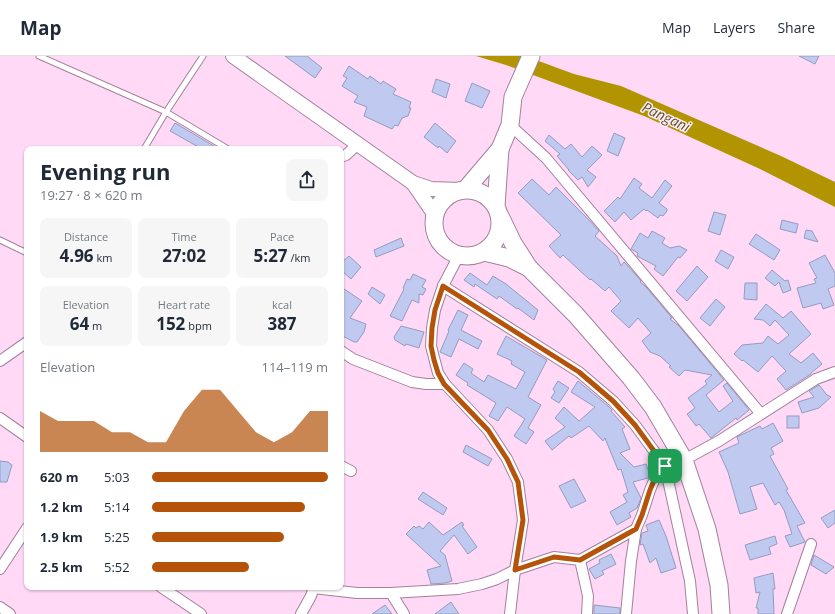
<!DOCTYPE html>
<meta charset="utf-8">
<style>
:root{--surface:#fff;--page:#f6f6f7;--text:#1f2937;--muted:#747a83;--line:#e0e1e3;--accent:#b45309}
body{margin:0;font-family:"Open Sans",sans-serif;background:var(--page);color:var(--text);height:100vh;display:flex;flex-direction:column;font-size:15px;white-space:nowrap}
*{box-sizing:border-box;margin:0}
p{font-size:13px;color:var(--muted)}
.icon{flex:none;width:22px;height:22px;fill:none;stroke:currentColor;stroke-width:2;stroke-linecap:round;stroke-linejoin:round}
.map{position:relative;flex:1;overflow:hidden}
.sheet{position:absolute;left:24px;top:90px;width:320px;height:444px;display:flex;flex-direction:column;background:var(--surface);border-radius:8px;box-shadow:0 1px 3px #0004}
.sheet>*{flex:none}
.pin{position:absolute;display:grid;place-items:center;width:34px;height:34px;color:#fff;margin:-17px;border-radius:8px;box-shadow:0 2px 6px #0006}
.round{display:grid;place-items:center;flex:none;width:42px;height:42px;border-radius:8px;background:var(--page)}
.summary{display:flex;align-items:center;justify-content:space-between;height:68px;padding:0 16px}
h1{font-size:22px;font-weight:700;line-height:30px}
.metrics{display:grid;grid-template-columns:repeat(3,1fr);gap:6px;height:68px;padding:4px 16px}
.metrics div{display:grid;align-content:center;border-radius:8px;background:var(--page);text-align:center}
.metrics b{font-size:17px;font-weight:700}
.metrics small{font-size:11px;font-weight:400}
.metrics p{font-size:11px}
.chart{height:112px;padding:8px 16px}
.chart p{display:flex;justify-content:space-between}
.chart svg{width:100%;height:72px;margin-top:4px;fill:var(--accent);opacity:.7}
ul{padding:0 16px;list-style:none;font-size:13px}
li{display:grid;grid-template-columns:64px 48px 1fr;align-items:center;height:30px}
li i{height:10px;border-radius:5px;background:var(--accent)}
header{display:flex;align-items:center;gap:24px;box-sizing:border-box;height:56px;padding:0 20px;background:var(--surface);border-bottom:1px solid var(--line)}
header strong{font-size:19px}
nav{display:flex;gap:22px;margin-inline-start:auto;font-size:14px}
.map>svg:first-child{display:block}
.water{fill:#b29400}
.building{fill:#c0c9f0;stroke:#939cc1}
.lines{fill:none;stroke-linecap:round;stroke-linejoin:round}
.service-casing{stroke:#a3809b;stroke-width:7}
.minor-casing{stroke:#a3809b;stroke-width:12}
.secondary-casing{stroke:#a3809b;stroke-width:16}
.trunk-casing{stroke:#a3809b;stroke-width:19}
.service{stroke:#fff;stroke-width:5}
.minor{stroke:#fff;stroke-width:10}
.secondary{stroke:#fff;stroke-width:14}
.trunk{stroke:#fff;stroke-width:17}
.route-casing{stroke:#fff;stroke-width:8}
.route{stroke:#b45309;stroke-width:5}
.labels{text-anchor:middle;stroke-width:3;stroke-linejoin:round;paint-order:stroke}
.water-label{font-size:14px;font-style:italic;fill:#5d5121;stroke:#feeefa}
</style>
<header>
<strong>Map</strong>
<nav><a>Map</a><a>Layers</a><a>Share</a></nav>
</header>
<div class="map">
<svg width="835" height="558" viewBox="0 0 835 558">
<rect width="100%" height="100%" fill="#ffd9f6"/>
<!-- water -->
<path class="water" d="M476,0h49l49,18 47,12 160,70 54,26v25l-75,-38 -116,-53 -138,-51z"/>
<!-- building -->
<g class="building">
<path d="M285,0h22l15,12 -7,10z"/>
<path d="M799,0h20l-4,8z"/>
<path d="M349,10l19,13 2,-3 11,8 2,-3 13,8 -3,5 18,8 -2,6h2l-3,8 -6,2 -4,8 -3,-1 -3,4 -28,-13 3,-9 -13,-5 4,-6 -16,-10 5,-8 -4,-2z"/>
<path d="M436,23l14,5 -4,14 -14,-6z"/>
<path d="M472,27l18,8 -8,17 -17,-7z"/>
<path d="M175,67l44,26h-17l-32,-18z"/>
<path d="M435,67l21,18 -9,12 -8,-7 -1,2 -14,-11z"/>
<path d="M614,77l11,5 -7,18 -11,-5z"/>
<path d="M549,79l16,14 6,-5 11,13 10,-11 10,9 -15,15 9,7 -8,10 -6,-10 -4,3 -10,-10h1l-12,-14 3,-2 -15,-13z"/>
<path d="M634,122l8,6 -3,4 13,10 13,-18 7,6 -13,17 8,6v2l-4,5 -3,-1 -2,3 -11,-8 -1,1 -2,-2 -13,11 -7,-8 -9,10 -11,-11 14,-14 2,2z"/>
<path d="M532,123l17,16 7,-8 32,32 11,12 -4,5 22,20 4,10 3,-4 12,13 5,6 -1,1 6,5 26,31 -2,1 9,7 45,54 -18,15 13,17 14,-11 -10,-15 4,-3 22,27 -12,10 -1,-2 -25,20 -12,-14 -3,2 -9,-12 8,-6 -7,-10 19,-14 -2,-3 7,-6 -27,-5 -6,6 -10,-9 2,-1 -11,-10 -10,-4 -8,-11 9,-8 -13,-15 -9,10 -18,-17 10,-10 -12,-14 -4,4 -14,-12 -1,1 -27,-25 -3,3 -11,-12 12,-11 -43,-42z"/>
<path d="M714,156l12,3 -6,20 -12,-4z"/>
<path d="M782,164l16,4 -2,9 -16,-4z"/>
<path d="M806,174l6,1 6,11 -14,-4z"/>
<path d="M652,175l13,7 -3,5 8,5 9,-2 8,4 -7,8 -2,-1 -15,19 -9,-7 2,-3 -19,-10 1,-3 -7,-4 9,-16 8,5z"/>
<path d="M756,178l24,16 -6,10 -25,-16z"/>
<path d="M401,182l3,8 -28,11 -2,-7z"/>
<path d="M721,194l13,7 -6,12 -13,-8z"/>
<path d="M825,199l10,18v13l-7,3 6,16 -11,4 -2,-6 -18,5 -6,-20 19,-5 -2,-4 3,-1 -8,-15z"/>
<path d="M349,200l12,11 -10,12 -10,-9v-7z"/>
<path d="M697,210l11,11 -21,24 -11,-10z"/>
<path d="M772,214l13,11 3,-1 3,10 -8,3 -4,-11 -4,4 -10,-8z"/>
<path d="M470,217l17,12 6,-9 13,8 32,26 -4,10 -16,-12 -1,1 -18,-13 -2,3 -22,-15 -1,3 -10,-7z"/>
<path d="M413,218l13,6 -4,7 4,2 -3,6 -4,-1v9l-7,-3 -10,21 -12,-5 11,-21 3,-6 -1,-1 4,-9 3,1z"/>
<path d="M745,227h12v17l-13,-1z"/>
<path d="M341,231l21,14 -12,17 16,6 -2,8 -7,10h-3l-13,-7z"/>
<path d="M372,231l13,8 -5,9 -12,-10z"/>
<path d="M716,243l9,8 -15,19 -10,-8z"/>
<path d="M766,248l17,14 8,-7 20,23 -22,20 12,9 12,-10 9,11 -11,9v1l-25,16 -9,-11 9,-8 -14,-15 -14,16 -15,-12 -1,1 -8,-7 8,-9 21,-2 5,-7 10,8 11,-9 -14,-15 -5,6 -7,-6 -9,-1z"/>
<path d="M458,254l10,5 -7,15 21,11 -4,8 -19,-10 -8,18 -11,-5 9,-21 -1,-1z"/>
<path d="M401,270l23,6 -5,16 -13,-4 -1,2 -10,-6 -1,-3z"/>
<path d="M506,280l41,24 -19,37 13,8 -13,23 6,4 -8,12 -12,-8 11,-17 -18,-12 -9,14 -9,-5 7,-13 -29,-18 1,-2 -12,-8 8,-12 9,6 -2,4 13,9 4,-7 28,14 9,-17 -14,-8 1,-3 -15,-7z"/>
<path d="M558,325l11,7 -10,15 -8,-5 4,-6 -2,-3z"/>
<path d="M578,325l30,25 4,4 -1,1 14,16 -3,2 8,20 -10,4 14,14 12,-3 4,11 -2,3 -15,4 8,16 -4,10 -8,5 2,4 -14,8 -7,-13 17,-10 -4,-7 5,-3 -7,-23 -3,1 -13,-32 -2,3 -14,-15 -18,12 -2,-2 -17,14 -7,-9 20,-14 -10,-9 9,-11 15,14 16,-14 -24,-15z"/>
<path d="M819,329l8,10 4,2 -12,11 -17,5 -4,-11 16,-5 -5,-6z"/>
<rect x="787" y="360" width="12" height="12"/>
<path d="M773,367l10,18 -12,7 3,6 -4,2 18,33 -2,1 19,33 -8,3 8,16 -15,5 -5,-11 7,-2 -8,-24 -5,-8 -4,3 -12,-22 -13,4 7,22 -17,5 -12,-42 -9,-20 20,-9 -2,-6 4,-2 19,-9 2,3z"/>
<path d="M466,389l26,14 -4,7 -25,-14z"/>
<path d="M0,405l8,1 4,3 -5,17h-7z"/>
<path d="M574,423l12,22 -15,7 -12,-22z"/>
<path d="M423,436l24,16 -4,7 -25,-16z"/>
<path d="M835,454v13l-7,5 -7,-10z"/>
<path d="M659,464l7,16 10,32 -15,5 -5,-15 -6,5 -7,-19 -3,1 2,-12 6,-2 -2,-6z"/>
<path d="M429,466l14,13 19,-13 2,3 -2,1 15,21 -9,7 -14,-19 -14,16 5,4 7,26 -7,2 -14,1 -4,-14 14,-4 -35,-32 8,-8 2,2 3,-2 4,3z"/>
<path d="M775,480l2,8 -8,3 2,7 -21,6 -5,-15z"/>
<path d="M611,498l5,10 -14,7 2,3 -9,5 -6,-10 11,-6 -1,-3z"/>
<path d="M814,499l20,12 -8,7 -15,-9z"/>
<path d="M773,517l2,16h-2l1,25h-16v-6h-2l4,-16 -4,1 -2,-15z"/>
<path d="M451,546l8,12h-24z"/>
<path d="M385,549l7,9h-20z"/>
<path d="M594,549l26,3v6h-26z"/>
</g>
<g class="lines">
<!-- service casing -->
<g class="service-casing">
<g id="service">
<path d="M39,0l127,56 37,-56"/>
<path d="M144,93l22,-37 62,37"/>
<path d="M0,184l27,13"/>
</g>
</g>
<!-- minor casing -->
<g class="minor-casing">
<g id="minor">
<path d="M510,69l36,33 215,256"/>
<path d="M341,101l5,-2 12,-11"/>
<path d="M459,199l-16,31 -8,24 -3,18 -1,18 7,27 7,11 43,46 19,29 11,23 5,38 -8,50 -5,44"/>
<path d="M443,230l136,86 34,29 22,24 30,41 25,115 3,33"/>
<path d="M341,295l12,8 59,23 14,2h19"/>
<path d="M0,305l27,-19"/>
<path d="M0,362l27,19"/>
<path d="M341,410l10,5"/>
<path d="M580,504l56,-31"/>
<path d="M0,513l27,-41"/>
<path d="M161,531l40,27"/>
<path d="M313,532l44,5h34l67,-4 24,-5 15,-5 18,-9 39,-13 26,3 8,36 -1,18"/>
<path d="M391,537l13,21"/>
<path d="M0,551l10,7"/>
<path d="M301,558l10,-18 3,-9"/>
<path d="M626,558l5,-53 5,-32 6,-14 8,-25 6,-14 9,-10 19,-6 35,-19 97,-62 19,-7"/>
<path d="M787,558l24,-70"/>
</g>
</g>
<!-- secondary casing -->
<g class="secondary-casing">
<g id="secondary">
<path d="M233,0l180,127 18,6 30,1"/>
<path d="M413,127l22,32"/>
</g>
</g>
<!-- trunk casing -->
<g class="trunk-casing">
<g id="trunk">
<path d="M466,133l34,-40 10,-24 3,-28 18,-41"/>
<circle cx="467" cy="167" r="33"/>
<path d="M496,150l4,-57"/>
<path d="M500,160l13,27 16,25 47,47 55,63 22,29 31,53 23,69 12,56 2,29"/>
<path d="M484,196l25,6 20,10"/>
</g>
</g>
<!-- service -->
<use href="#service" class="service"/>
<!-- minor -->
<use href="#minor" class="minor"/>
<!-- secondary -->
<use href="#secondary" class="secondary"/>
<!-- trunk -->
<use href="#trunk" class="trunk"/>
</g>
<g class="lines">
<!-- route casing -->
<g class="route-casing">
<path id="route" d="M443,230l136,86 34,29 22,24 30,41 -9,10 -6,14 -8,25 -6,14 -56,31 -26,-3 -39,13 8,-50 -5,-38 -11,-23 -19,-29 -44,-46 -6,-11 -4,-13 -3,-14 1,-18 3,-18z"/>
</g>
<!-- route -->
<use href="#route" class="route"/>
</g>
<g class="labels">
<!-- water labels -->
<g class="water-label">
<text transform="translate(666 61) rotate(25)" y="5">Pangani</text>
</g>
</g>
</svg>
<div class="pin" style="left:665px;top:410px;background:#1e9e55"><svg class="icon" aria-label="arrive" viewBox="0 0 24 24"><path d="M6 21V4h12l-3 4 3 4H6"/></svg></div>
<section class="sheet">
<div class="summary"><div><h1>Evening run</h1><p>19:27 · 8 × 620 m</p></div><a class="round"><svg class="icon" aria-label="share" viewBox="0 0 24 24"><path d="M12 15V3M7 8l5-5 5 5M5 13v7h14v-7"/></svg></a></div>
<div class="metrics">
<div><p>Distance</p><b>4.96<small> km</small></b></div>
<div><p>Time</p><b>27:02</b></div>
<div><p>Pace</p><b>5:27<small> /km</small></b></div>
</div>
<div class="metrics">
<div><p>Elevation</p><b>64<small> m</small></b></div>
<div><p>Heart rate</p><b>152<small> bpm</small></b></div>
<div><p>kcal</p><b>387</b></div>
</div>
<div class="chart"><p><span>Elevation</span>114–119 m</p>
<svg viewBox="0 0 160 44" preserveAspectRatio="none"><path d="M0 44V19L10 25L20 25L30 25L40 32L50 32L60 38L70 38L80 19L90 6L100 6L110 19L120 32L130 38L140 32L150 19L160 19V44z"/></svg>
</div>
<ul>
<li><b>620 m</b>5:03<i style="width:100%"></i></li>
<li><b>1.2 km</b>5:14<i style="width:87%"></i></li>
<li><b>1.9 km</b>5:25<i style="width:75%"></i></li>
<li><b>2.5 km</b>5:52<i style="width:55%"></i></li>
</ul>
</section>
</div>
